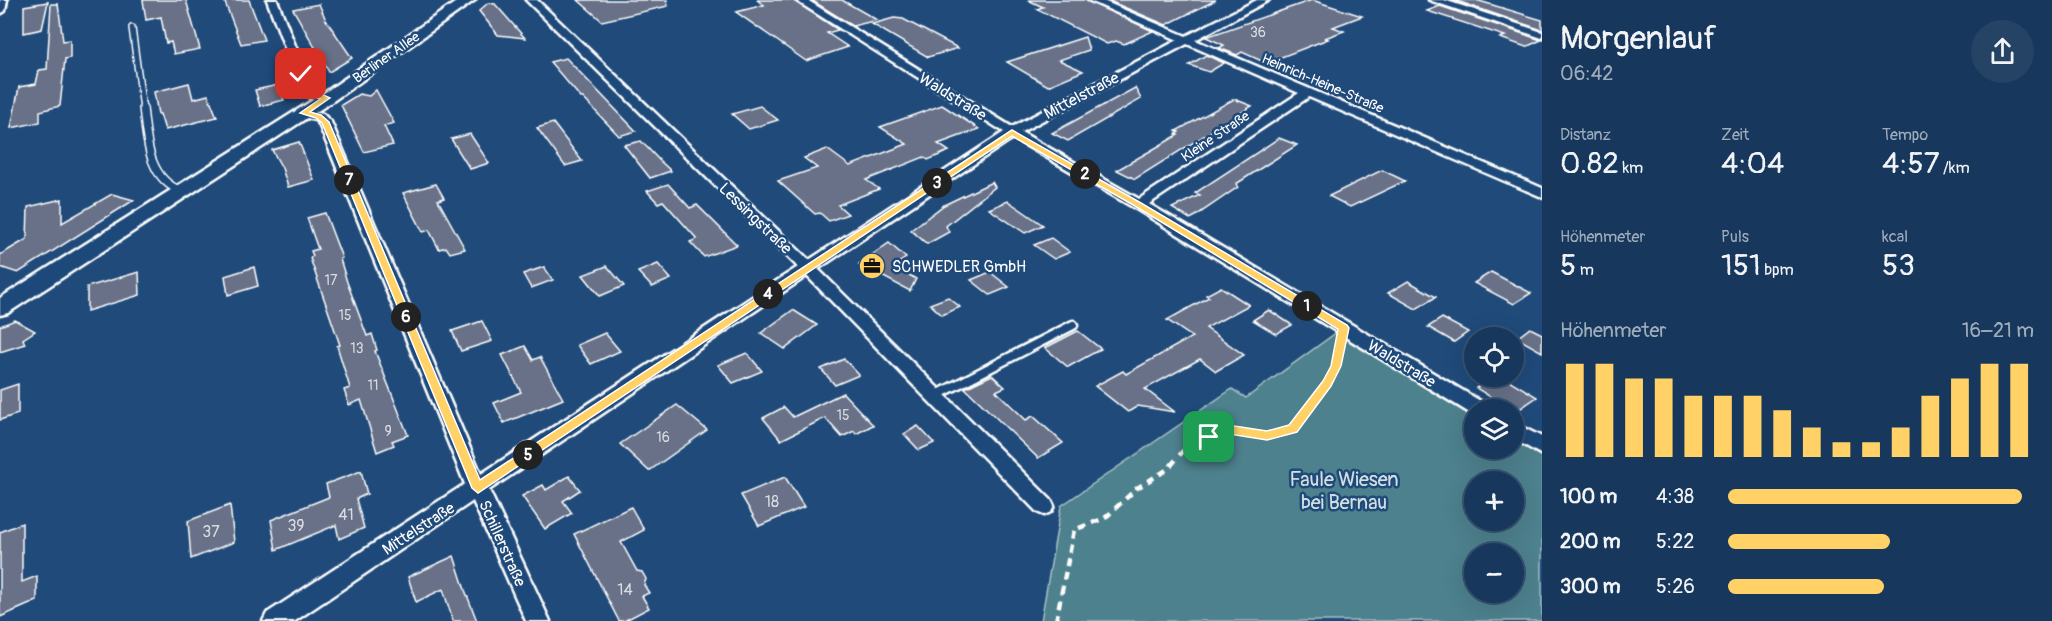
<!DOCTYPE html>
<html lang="de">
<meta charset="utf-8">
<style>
:root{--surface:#17385c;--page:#244365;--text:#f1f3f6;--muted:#9eacbb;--line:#365272;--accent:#ffd166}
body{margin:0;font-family:Pangolin,sans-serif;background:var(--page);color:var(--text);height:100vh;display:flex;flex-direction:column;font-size:22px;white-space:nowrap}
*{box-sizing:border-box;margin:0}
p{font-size:20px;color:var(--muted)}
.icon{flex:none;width:33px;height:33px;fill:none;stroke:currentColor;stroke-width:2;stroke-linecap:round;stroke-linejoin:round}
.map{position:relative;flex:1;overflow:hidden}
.side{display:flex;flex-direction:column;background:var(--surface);width:510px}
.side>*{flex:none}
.buttons{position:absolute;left:1464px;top:327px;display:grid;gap:12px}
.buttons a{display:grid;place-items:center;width:60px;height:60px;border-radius:50%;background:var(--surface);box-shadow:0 6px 24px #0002,0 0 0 2px var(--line);font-size:30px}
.pin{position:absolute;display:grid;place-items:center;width:51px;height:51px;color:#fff;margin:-26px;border-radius:12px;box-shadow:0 3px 9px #0006}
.km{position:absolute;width:30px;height:30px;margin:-15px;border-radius:50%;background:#222;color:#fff;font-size:16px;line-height:30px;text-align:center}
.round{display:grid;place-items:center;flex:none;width:63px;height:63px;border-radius:32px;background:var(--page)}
.summary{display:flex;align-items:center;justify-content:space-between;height:102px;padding:0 18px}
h1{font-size:33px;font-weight:600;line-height:45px}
.metrics{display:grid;grid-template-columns:repeat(3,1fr);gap:9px;height:102px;padding:6px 18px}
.metrics div{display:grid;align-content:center}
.metrics b{font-size:30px;font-weight:600}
.metrics small{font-size:16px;font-weight:400}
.metrics p{font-size:16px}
.chart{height:168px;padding:12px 18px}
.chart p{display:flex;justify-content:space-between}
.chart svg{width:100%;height:108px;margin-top:6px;stroke:var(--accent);stroke-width:6}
ul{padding:0 18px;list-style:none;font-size:20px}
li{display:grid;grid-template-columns:96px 72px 1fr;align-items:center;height:45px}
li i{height:15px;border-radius:8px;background:var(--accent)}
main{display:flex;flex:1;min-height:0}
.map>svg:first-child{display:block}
.green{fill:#4e818d;stroke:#a6c0c6;stroke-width:1.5;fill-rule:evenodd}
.building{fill:#677187;stroke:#fff;stroke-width:1.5}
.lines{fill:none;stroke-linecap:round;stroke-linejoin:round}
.lane-far2-casing{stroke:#fff;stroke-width:8}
.lane-far1-casing{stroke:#fff;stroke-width:10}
.lane-casing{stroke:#fff;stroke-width:13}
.street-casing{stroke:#fff;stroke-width:5}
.secondary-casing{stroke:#fff;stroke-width:5}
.path-far1{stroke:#fff;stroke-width:4;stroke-dasharray:6 4.5;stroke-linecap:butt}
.path{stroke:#fff;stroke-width:4.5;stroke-dasharray:8 6;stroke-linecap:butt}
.lane-far2{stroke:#1f4a7a;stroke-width:5}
.lane-far1{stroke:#1f4a7a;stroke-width:7}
.lane{stroke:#1f4a7a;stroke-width:8}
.street{fill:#1f4a7a;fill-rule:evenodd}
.secondary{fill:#1f4a7a;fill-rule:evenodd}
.route{fill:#ffd166;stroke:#fff;stroke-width:1.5}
.labels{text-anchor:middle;stroke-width:5;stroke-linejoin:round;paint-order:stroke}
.number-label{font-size:14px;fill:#d9dce1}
.far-street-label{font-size:14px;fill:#fff;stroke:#1f4a7a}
.street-label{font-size:16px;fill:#fff;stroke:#1f4a7a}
.poi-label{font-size:16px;fill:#fff;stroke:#1f4a7a;text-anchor:start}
.near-number-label{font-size:16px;fill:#d9dce1}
.near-park-label{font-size:20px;fill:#d3e0e2;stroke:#1f4a7a}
</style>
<main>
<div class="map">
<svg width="1542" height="621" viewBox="0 0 1542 621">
<rect width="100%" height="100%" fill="#1f4a7a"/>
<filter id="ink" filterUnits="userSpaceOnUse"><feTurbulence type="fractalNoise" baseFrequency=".0167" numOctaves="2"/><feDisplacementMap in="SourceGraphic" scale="12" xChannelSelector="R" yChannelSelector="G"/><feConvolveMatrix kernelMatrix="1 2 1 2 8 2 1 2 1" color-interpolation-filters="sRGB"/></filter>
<g filter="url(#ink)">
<!-- green -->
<path class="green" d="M1340,330l134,81v37h40v-14l28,17v170h-501l20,-115 171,-117 14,9zM1474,482h40v38h-40zM1474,554h40v38h-40z"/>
<!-- building -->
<g class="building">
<path d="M143,0h43l14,49 -26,5 -3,-12 -5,1 -5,-26 -15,3z"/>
<path d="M224,0h25l15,40 -23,4z"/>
<path d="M578,0h89l1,6 -66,15z"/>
<path d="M757,0h36l45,30 -11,3 21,14 -42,14 -70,-49 28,-7z"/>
<path d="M811,0h31l35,20 -24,6z"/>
<path d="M1028,0h58l67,31 -29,13 -8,-3 -9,3 -70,-35 6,-2z"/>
<path d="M1107,0h109l-50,25z"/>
<path d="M1312,0l50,16 -29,11 11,4 -19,7 3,1 -62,24 -24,-11 -5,3 -18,-7 5,-3 -18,-8z"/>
<path d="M1454,0h22l66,20v10z"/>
<path d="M48,2l-6,27 -18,4v-27z"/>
<path d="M488,3l7,1 30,34 -27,-3 -19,-24z"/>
<path d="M51,4h7l5,37 7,-1v18l-5,1 -5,47 -20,5v11l-29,6 8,-41 17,-3 3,-14 8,-1z"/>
<path d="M319,4l7,16 26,38 -23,14 -36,-63z"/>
<path d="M1440,6l101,34 -15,7 -26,-9 5,-2 -78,-25z"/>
<path d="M894,18l9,1 55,29 -30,9 -56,-33z"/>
<path d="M1085,37l4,13 -30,10 24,11 -35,15 -41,-24z"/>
<path d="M1206,55l18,8 -15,9 -20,-7z"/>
<path d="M566,58l29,30 41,43 -17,5 -36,-38h-2l-31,-36z"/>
<path d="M189,83l4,16 15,-4 9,22 -52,13 -5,-16h-2l-4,-22z"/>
<path d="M278,85l6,15 -24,6 -5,-16z"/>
<path d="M1135,88l6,11 -73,42 -16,-8z"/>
<path d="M376,90l18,33 -10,3 9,19 -29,7 -23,-47 18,-11 10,2z"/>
<path d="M1234,99l18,7 -117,73 -18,-9 61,-35 -2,-1 3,-2 -3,-1z"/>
<path d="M942,105l37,24 -41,15 11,7 -21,9 -4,-3 -58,23 13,9 -41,16 10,9 -19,7 -9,-8 -5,1 -37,-33 39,-13 -13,-10 23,-9 23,17 57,-22 -27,-17z"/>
<path d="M760,106l18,14 -29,9 -17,-15z"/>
<path d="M553,123l29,38 -17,5 -28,-38z"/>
<path d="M470,134l19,29 -19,6 -19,-30z"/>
<path d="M1279,138l18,7 -61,39 2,3 -44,30 -4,2 -18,-11 28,-13 -5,-2z"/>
<path d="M641,141l18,19 12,11 -21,7 -26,-33z"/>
<path d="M299,142l15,38 -26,7 -6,-19 -10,-18z"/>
<path d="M1382,170l23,11 -55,26 -21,-11z"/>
<path d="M992,182l3,5 -49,39 3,6 -22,12 -16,-14 33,-25z"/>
<path d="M436,184l8,14 -6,2 27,49 -15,4 -4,-6 -7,2 -10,-19 -6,2 -20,-39z"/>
<path d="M668,184l22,24 7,-3 40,40 -33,12 -14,-15 7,-3 -34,-38 -5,2 -11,-12z"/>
<path d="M112,194l22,6 -116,73 -18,-6v-12l27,-16 1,-32 34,-8v24z"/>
<path d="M1008,201l35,24 -18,8 -36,-24z"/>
<path d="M325,213l17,45 -2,1 7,23 20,54 5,-2 5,16 -2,1 33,84 -16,6 2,4 -17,7 -16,-52 -12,5 -5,-15 6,-2 -13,-42 3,-1 -30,-87 3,-2 -2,-5 7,-2 -11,-31z"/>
<path d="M1051,238l19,14 -16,7 -20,-14z"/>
<path d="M889,243l17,15 -12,8 22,13 -6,12 -51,-27z"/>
<path d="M658,264l13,15 -19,8 -14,-15z"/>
<path d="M607,266l17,20 -24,10 -17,-21z"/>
<path d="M254,267l4,19 -30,9 -3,-19z"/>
<path d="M544,267l9,13 -22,8 -8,-14z"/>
<path d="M139,272l1,23 -53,16v-24z"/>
<path d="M990,272l19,15 -19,8 -19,-15z"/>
<path d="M1491,272l40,21 -17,11 -40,-21z"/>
<path d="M1408,281l28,16 -20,12 -28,-16z"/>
<path d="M1221,287l28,18 -43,23 38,27 -28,16 -16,-12 -55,30 30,23 -37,-6 -10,6 -33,-26 28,-15 3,3 66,-37 -25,-17 42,-23 -3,-2z"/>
<path d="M948,297l12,10 -18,8 -12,-11z"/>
<path d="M793,310l24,15 -32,24 -24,-16z"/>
<path d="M1269,310l23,15 -16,9 -23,-14z"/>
<path d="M1442,318l26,14 -14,10 -26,-15z"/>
<path d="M15,320l20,11 -12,8 2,5 -25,8v-26z"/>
<path d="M482,321l10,20 -31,10 -9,-20z"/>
<path d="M1530,328l12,6v18l-25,-14z"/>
<path d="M1078,331l23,18 -33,18 -23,-19z"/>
<path d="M605,333l15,18 -29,13 -14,-19z"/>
<path d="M525,346l8,14 7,-3 23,42 -59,24 -10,-20 27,-11 -19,-37z"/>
<path d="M747,353l15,18 -29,12 -15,-18z"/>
<path d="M844,359l15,16 -24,10 -14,-16z"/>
<path d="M992,375l13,12 -9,4 30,29 7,-4 30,27 -25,15 -73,-70z"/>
<path d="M1495,376h7l35,21 -22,15 -39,-24z"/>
<path d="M18,384v30l-18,6v-30z"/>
<path d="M843,393l30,32 -17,9 -2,-3 -12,6 -17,-19 -44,22 -18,-22 21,-11 9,10z"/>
<path d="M677,405l30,25 -58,41 -29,-27z"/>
<path d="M918,426l16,17 -15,7 -15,-16z"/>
<path d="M361,471l6,23 -11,5 8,29 -25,11 -3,-14 -60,25 -5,-30 58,-23 -3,-13z"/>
<path d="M569,476l11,14 -17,11 9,12 -27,16 -23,-33 21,-11 3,5z"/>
<path d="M785,477l19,30 -45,19 -18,-31z"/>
<path d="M230,505l4,37 -43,17 -3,-38z"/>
<path d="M631,507l13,23 -23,12 16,29 5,1 4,7 -2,6 5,8 -7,3 7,12 -25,13h-5l-45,-87z"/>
<path d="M22,523v59l15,-6v25l-37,16v-85z"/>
<path d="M454,556l11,34 12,31h-24l-10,-32 -27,13 -8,-25z"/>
</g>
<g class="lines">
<!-- lane-far2 casing -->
<g class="lane-far2-casing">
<path id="lane-far2" d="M132,28l11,81"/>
</g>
<!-- lane-far1 casing -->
<g class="lane-far1-casing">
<path id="lane-far1" d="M143,108c4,30 4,70 38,83"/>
</g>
<!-- lane casing -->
<g class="lane-casing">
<path id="lane" d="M935,396l138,-71"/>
</g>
<!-- street casing -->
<g class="street-casing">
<g id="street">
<path d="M0,0h7l-2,11 -5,3z"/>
<path d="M267,0h10l35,88 7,5 12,2v6l-20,-2 -10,-9z"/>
<path d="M526,0h11l272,260 195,-128 -209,-132h12l205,127 166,-87 -90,-40h13l85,36 71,-36h12l-74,40 347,148v9l-233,-100 -160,107 338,201 2,5h-15l-1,5 -340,-208 -120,-69 -195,131 233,231 3,6 -3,6 -7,3 -7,-3 -230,-236 -318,214 61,131h-24l-53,-120 -178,120h-32l4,-8 198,-129 -146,-360 -4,-4 -15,-4v-6l23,4 8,8 150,352 317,-207zM1187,44l112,49 -160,106 -118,-67z"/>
<path d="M1429,0h15l98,32v6z"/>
<path d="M1514,423l28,14v18l-28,-16z"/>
</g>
</g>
<!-- secondary casing -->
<g class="secondary-casing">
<path id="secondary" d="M459,0h16l-142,101 -325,212 -8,2v-17l321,-203z"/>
</g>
<!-- path-far1 -->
<path class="path-far1" d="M1304,412l32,-45 4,-24"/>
<!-- path -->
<path class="path" d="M1056,621l18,-91 31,-12 32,-30 31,-19 15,-18 12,-5 5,-6 21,-12 46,7 23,-4 16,-20"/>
<!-- lane-far2 -->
<use href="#lane-far2" class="lane-far2"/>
<!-- lane-far1 -->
<use href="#lane-far1" class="lane-far1"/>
<!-- lane -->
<use href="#lane" class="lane"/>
<!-- street -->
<use href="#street" class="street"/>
<!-- secondary -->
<use href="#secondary" class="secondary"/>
</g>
</g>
<!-- route -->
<path class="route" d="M301,72l3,2 6,15 20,9 -20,14 11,3 8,7 151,358 532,-350 129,73 206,122 2,3 -8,38 -10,20 -34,46 -30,8 -44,-7 -10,7h-8v-6l16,-10 46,7 22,-6 34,-44 8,-15 7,-37 -203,-123 -123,-70 -534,357 -6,-5 -150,-365 -6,-5 -16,-5 20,-14c-15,-3 -18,-12 -23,-25z"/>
<!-- icons -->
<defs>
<g id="office-disc" transform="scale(1.35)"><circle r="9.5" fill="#ffd166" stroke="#1f4a7a"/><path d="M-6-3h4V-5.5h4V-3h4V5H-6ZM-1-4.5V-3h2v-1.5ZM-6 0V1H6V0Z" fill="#111"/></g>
</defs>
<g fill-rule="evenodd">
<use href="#office-disc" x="872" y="266"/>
</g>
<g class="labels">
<!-- number labels -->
<g class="number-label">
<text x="1258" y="37">36</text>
<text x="331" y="285">17</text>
<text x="345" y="320">15</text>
<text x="357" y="353">13</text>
<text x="373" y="390">11</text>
<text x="843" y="420">15</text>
<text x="388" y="436">9</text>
<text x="663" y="442">16</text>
</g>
<!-- far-street labels -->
<g class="far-street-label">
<text transform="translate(386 57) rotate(-35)" y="5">Berliner Allee</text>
<text transform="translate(1323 83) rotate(23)" y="5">Heinrich-Heine-Straße</text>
<text transform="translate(1215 136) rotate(-34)" y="5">Kleine Straße</text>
</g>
<!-- street labels -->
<g class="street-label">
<text transform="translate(1081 95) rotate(-28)" y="6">Mittelstraße</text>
<text transform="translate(953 96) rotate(32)" y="6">Waldstraße</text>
<text transform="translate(756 218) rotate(44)" y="6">Lessingstraße</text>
<text transform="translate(1402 363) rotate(31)" y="6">Waldstraße</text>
<text transform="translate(418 528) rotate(-33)" y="6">Mittelstraße</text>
<text transform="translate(503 543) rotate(66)" y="6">Schillerstraße</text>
</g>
<!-- poi labels -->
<g class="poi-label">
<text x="892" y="272">SCHWEDLER GmbH</text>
</g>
<!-- near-number labels -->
<g class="near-number-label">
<text x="772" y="507">18</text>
<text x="346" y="520">41</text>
<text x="296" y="531">39</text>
<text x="211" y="537">37</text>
<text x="625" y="595">14</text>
</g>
<!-- near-park labels -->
<g class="near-park-label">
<text x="1344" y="486">Faule Wiesen<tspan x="1344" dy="23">bei Bernau</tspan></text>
</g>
</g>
</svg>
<div class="buttons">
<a><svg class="icon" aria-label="locate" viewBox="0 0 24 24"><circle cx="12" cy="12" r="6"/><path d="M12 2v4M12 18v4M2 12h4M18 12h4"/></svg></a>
<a><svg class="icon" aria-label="layers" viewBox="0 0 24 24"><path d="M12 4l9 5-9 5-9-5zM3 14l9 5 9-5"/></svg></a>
<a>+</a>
<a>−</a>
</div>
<div class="pin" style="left:1209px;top:437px;background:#1e9e55"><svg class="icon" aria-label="arrive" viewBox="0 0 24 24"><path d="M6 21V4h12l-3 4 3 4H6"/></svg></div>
<div class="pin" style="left:301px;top:74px;background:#d93025"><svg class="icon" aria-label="check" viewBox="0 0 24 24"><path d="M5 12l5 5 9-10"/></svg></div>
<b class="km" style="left:1307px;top:306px">1</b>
<b class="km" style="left:1085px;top:174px">2</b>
<b class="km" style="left:937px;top:183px">3</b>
<b class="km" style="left:768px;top:294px">4</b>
<b class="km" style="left:528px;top:455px">5</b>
<b class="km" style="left:406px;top:317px">6</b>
<b class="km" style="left:349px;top:180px">7</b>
</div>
<section class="side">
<div class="summary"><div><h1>Morgenlauf</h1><p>06:42</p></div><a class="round"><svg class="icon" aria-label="share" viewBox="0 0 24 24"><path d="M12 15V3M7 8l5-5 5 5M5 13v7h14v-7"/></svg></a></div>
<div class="metrics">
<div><p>Distanz</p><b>0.82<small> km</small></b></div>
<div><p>Zeit</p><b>4:04</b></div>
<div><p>Tempo</p><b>4:57<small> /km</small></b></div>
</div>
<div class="metrics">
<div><p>Höhenmeter</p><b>5<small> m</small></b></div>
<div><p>Puls</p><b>151<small> bpm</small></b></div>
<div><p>kcal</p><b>53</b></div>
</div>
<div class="chart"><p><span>Höhenmeter</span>16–21 m</p>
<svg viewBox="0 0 160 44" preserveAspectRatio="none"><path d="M5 44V6M15 44V6M25 44V12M35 44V12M45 44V19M55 44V19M65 44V19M75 44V25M85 44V32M95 44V38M105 44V38M115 44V32M125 44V19M135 44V12M145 44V6M155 44V6"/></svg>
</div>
<ul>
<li><b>100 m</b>4:38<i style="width:96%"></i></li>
<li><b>200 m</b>5:22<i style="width:53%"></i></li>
<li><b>300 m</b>5:26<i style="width:51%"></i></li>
</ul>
</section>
</main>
